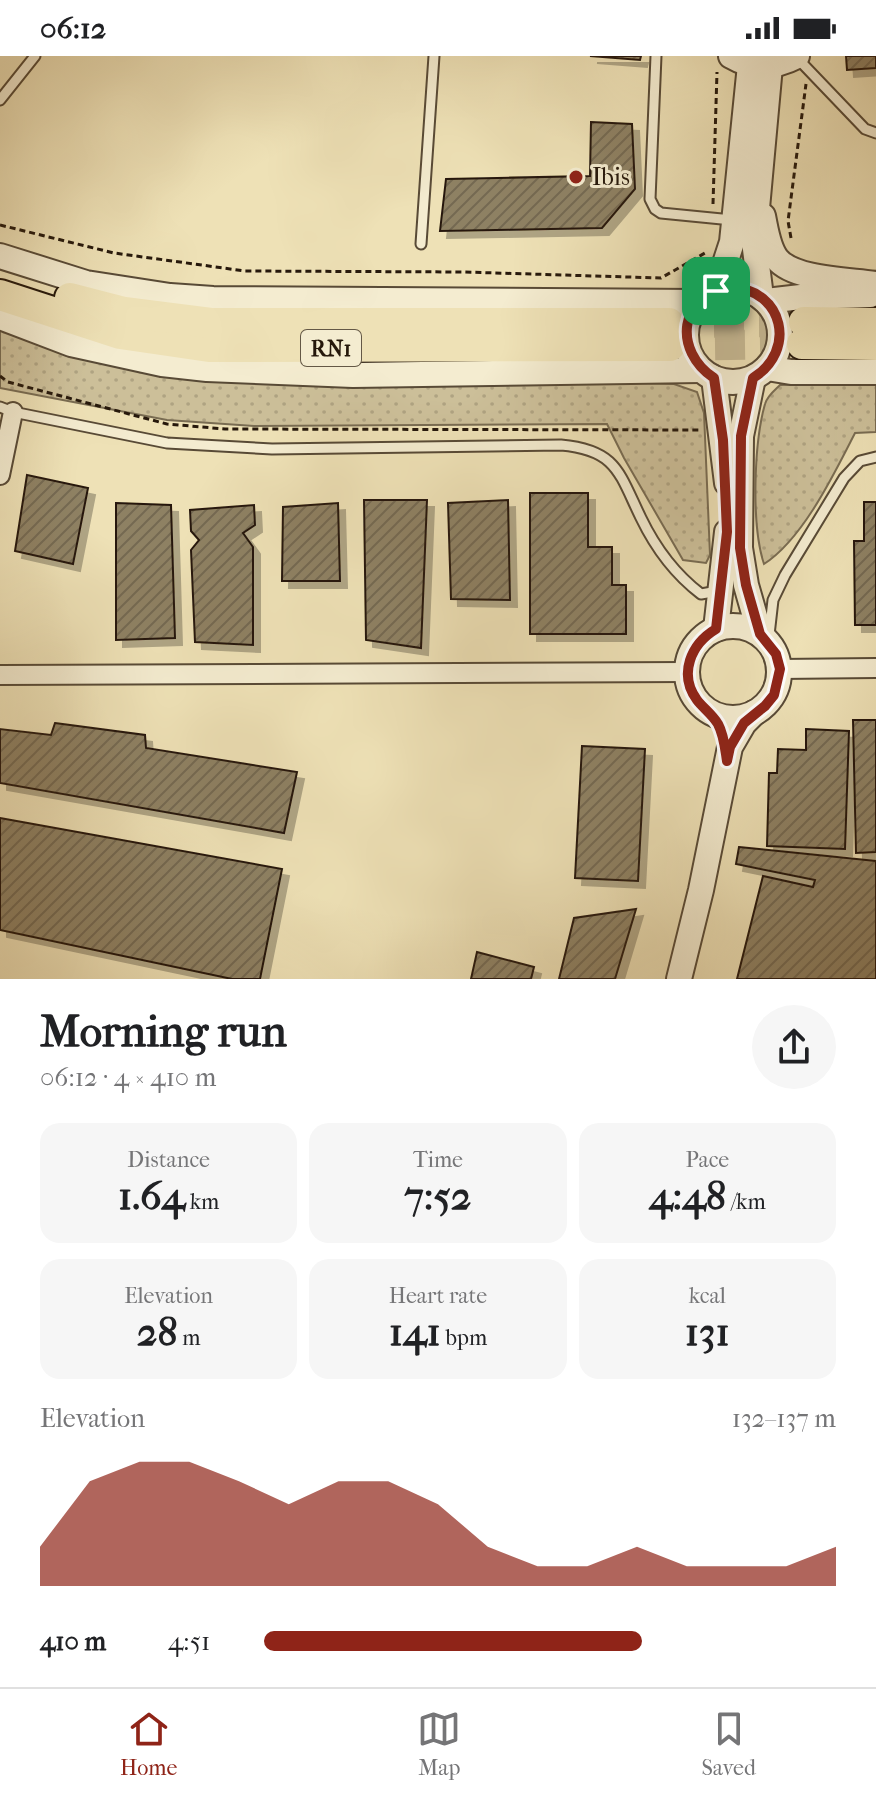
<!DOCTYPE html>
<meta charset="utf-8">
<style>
:root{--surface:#fff;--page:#f6f6f6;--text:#202124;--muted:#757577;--line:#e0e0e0;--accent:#8f2418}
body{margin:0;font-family:"IM FELL French Canon",serif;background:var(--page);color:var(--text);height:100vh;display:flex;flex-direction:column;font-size:30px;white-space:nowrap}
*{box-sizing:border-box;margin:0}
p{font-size:26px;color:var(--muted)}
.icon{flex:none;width:44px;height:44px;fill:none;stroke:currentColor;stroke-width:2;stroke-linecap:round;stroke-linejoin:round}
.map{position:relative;height:923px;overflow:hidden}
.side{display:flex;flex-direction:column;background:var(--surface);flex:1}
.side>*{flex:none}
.pin{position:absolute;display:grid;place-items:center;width:68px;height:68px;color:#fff;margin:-34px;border-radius:16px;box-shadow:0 4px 12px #0006}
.round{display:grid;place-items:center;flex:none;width:84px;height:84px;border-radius:42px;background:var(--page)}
.head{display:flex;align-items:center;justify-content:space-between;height:136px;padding:0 40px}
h1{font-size:44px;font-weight:800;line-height:60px}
.figures{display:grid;grid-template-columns:repeat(3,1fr);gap:12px;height:136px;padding:8px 40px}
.figures div{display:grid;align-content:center;border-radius:20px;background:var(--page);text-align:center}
.figures b{font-size:40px;font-weight:800}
.figures small{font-size:22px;font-weight:400}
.figures p{font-size:22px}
.chart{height:224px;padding:16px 40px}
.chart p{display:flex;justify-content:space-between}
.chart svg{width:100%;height:144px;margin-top:8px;fill:var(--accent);opacity:.7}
ul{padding:0 40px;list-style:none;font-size:26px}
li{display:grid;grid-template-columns:128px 96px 1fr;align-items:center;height:60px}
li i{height:20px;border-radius:10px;background:var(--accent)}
.status{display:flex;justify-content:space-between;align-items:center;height:56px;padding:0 40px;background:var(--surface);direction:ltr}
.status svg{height:22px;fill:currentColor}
.tab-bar{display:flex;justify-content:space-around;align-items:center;height:112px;border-top:2px solid var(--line);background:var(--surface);font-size:22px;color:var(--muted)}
.tab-bar a{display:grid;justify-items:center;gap:4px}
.tab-bar .current{color:var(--accent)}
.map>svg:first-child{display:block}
.green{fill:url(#green-dots);stroke:#796c52;stroke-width:2}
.building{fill:url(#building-hatch);stroke:#26180b;stroke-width:2;filter:url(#shadow)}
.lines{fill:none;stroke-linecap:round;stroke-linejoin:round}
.trunk-tunnel{stroke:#c6b994;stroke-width:30;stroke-dasharray:30 15;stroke-linecap:butt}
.service-casing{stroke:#584a36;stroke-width:13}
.minor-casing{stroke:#584a36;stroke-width:22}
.tertiary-casing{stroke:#584a36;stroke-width:28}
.trunk-casing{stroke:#26180b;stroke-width:34}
.path{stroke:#26180b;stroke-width:3;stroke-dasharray:6 4;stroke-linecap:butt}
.service{stroke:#f4ecd0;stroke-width:9}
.minor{stroke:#f4ecd0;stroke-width:18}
.tertiary{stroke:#f4ecd0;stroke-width:24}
.trunk{stroke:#eee1b6;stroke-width:30}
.route-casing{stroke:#fff;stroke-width:16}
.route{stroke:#8f2418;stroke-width:10}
.poi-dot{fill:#8f2418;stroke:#f4ecd0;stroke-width:3}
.labels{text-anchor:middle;stroke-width:6;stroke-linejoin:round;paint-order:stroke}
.shield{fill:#f4ecd0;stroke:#645846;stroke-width:2}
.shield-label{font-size:22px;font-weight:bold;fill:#26180b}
.poi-label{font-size:24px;fill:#26180b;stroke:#f4ecd0;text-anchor:start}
</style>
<div class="status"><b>06:12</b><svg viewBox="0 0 49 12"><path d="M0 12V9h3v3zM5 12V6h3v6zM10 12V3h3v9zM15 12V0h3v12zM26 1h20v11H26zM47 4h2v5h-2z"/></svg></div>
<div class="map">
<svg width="876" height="923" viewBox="0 0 876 923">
<defs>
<pattern id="green-dots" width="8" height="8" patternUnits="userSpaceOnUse" patternTransform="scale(2)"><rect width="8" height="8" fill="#ccbf99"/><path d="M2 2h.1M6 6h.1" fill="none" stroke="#afa382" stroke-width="1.8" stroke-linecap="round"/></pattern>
<pattern id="building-hatch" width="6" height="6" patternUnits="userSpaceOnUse" patternTransform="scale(2)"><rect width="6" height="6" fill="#8e8164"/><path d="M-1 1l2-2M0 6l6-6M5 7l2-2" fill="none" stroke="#746951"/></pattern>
<filter id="shadow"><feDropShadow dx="7" dy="7" stdDeviation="0" flood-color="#0004"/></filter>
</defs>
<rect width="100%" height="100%" fill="#eee1b6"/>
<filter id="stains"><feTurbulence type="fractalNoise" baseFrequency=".0025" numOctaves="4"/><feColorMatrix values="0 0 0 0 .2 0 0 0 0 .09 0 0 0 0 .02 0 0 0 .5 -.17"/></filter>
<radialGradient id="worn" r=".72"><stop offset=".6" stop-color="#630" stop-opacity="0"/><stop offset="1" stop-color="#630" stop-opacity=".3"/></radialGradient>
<!-- green -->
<g class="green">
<path d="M0,274l132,37 542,17 23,8 7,21 6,142 -4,8 -23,-3 -59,-102 -17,-34 -353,2 -87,-6 -167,-32z"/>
<path d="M876,327v49l-21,1c-21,41 -52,106 -91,131 -13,-39 -10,-121 1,-160 2,-8 10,-14 15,-19z"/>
</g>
<!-- building -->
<g class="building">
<path d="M590,0h51l-1,4z"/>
<path d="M846,0h30v12l-29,2z"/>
<path d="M591,66l41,2 3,65 -33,39 -162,3 6,-52 144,-3z"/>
<path d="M27,419l61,13 -15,76 -58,-13z"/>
<path d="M530,437h58v54h24v38h14v49h-96z"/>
<path d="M364,444h63l-6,148 -55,-8z"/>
<path d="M508,444l2,100 -59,-1 -3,-96z"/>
<path d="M864,446h12v123h-21l-1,-84h10z"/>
<path d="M116,447l55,2 4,133 -59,2z"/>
<path d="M338,447l2,78h-58l1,-74z"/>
<path d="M254,449l1,20 -12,8 10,14v98l-58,-3 -4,-92 8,-10 -8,-9 -1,-21z"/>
<path d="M853,664h23v132l-20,1z"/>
<path d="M55,667l90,12 1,13 151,24 -13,61 -284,-50v-54l51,6z"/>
<path d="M806,673l43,2 -4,118 -78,-3 2,-73h8l1,-24 28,1z"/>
<path d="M582,690l63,3 -7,132 -63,-3z"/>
<path d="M0,762l282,51 -22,110h-28l-232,-49z"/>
<path d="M739,791l137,14v118h-139l26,-103 50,11 2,-7 -79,-16z"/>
<path d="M636,853l-21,70h-56l15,-61z"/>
<path d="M477,896l57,15 -3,12h-60z"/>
</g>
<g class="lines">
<!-- trunk-tunnel -->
<g class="trunk-tunnel">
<path d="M669,267l135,-1"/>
<path d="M670,290l132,-2"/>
</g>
<!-- service casing -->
<g class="service-casing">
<g id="service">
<path d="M656,0l-6,143 5,10 6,4 71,7"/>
<path d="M798,3l67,70 11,4"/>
<path d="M0,44l35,-44"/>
<path d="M421,188l13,-188"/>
<path d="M0,351l13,5 154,31 105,6 289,-4c56,5 58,28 80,73 14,29 35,57 60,76l17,-3"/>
<path d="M769,579l4,-35 12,-25 59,-97 16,-17 16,-4"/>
</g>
</g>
<!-- minor casing -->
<g class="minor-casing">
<g id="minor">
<path d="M0,419l13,-63"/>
<path d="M780,613l96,-1"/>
<path d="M0,619l688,-3"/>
</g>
</g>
<!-- tertiary casing -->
<g class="tertiary-casing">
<g id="tertiary">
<path d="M731,0c22,13 43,12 66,0"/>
<path d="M763,160c3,14 5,32 14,43 17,21 73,21 99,25"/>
<path d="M0,200l86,27 84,13 43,3 486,3"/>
<circle cx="733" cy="279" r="47"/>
<path d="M716,235l16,-49 18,-177"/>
<path d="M761,241l-7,-56 16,-175"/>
<path d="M766,245l35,-4 69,-2"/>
<path d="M0,261l71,27 91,20 45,5 146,6 348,-5"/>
<path d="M767,312l24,4h85"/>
<path d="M714,322l13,105"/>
<path d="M753,322l-12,58 -1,112 6,37 14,49"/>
<circle cx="733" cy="616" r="46"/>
<path d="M716,573l11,-97"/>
<path d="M679,923l22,-89 29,-143 14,-24 10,-10"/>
</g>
</g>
<!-- trunk casing -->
<g class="trunk-casing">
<g id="trunk">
<path d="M0,239l120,39 89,13 461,-1"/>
<path d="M70,242l54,14 87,11h458"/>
<path d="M804,266l72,1"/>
<path d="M802,288l74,1"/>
</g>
</g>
<!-- path -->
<g class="path">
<path d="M713,148l4,-132"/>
<path d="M0,169l114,28 131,18 219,1 197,6 44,-25"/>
<path d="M791,182l-3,-17 18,-137"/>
<path d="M0,320l8,6 159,42 58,5 477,1"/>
</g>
<!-- service -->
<use href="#service" class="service"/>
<!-- minor -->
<use href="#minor" class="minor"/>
<!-- tertiary -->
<use href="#tertiary" class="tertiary"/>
<!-- trunk -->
<use href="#trunk" class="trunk"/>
</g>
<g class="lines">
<!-- route casing -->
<g class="route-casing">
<path id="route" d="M731,231c53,3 66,64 22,91l-12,58 -1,112 6,37 14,49 16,20 4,15 -6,26 -9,11 -21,17 -14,24 -3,14c-2,-13 -3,-26 -9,-37 -6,-10 -15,-16 -21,-24 -19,-26 -6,-56 19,-71l11,-97 -4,-92 -9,-62c-41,-27 -36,-84 17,-91z"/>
</g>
<!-- route -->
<use href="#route" class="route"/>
</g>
<!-- markers -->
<circle class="poi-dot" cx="576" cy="121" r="8"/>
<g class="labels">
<!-- shield labels -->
<rect class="shield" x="301" y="274" width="60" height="36" rx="6"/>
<g class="shield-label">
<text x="331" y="300">RN1</text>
</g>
<!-- poi labels -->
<g class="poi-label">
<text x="592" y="129">Ibis</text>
</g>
</g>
<rect width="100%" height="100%" filter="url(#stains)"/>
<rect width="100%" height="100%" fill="url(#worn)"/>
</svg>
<div class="pin" style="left:716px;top:235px;background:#1e9e55"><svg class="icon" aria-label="arrive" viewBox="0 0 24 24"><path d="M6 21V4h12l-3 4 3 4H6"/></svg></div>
</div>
<section class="side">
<div class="head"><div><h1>Morning run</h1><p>06:12 · 4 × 410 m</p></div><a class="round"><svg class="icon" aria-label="share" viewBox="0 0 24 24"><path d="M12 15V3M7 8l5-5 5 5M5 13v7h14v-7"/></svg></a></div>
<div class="figures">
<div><p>Distance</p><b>1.64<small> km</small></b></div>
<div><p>Time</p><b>7:52</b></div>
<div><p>Pace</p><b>4:48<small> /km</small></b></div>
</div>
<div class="figures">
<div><p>Elevation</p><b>28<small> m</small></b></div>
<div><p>Heart rate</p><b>141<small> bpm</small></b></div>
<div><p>kcal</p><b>131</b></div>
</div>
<div class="chart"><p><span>Elevation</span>132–137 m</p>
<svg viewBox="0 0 160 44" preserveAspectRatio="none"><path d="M0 44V32L10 12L20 6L30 6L40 12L50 19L60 12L70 12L80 19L90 32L100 38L110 38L120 32L130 38L140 38L150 38L160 32V44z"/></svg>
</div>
<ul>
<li><b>410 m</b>4:51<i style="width:66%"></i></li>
</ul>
</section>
<nav class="tab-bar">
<a class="current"><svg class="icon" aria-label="home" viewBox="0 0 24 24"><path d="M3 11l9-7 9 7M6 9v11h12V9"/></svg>Home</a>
<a><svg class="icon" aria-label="map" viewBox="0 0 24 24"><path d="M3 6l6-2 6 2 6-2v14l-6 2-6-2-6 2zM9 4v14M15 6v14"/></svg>Map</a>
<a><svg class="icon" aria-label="saved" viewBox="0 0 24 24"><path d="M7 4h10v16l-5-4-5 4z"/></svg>Saved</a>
</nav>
